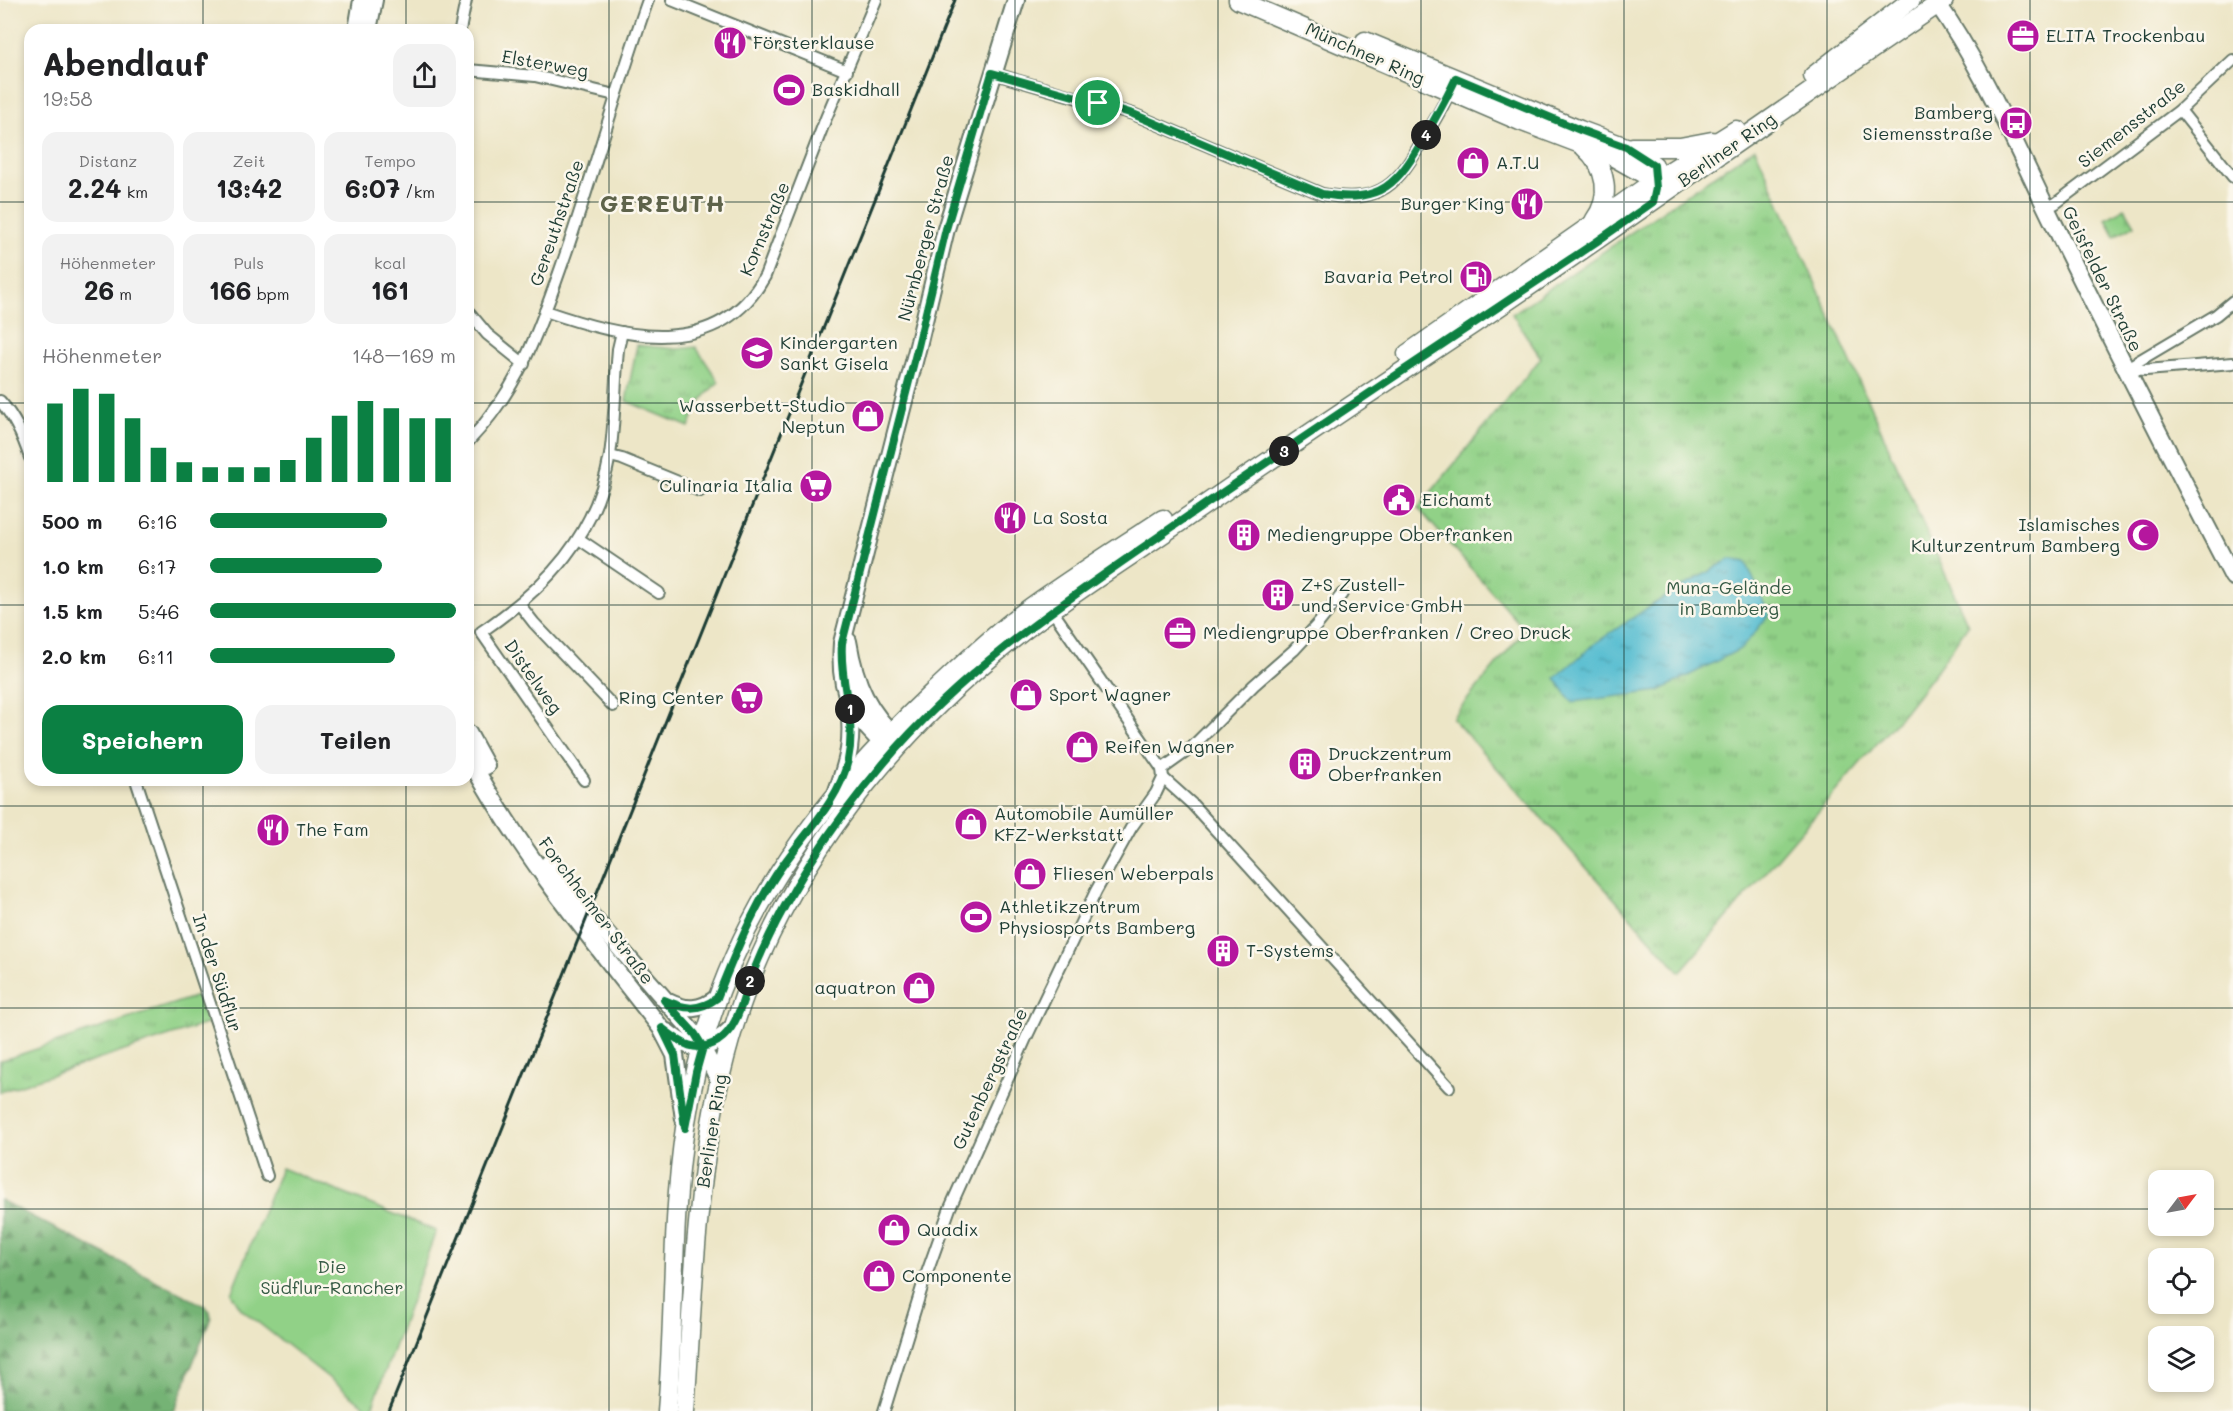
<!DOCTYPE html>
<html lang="de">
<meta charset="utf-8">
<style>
:root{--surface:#fff;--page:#f2f2f2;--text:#202124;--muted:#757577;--accent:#0b8043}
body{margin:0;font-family:Mali,sans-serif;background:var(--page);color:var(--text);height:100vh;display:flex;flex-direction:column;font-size:22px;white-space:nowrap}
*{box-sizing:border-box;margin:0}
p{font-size:20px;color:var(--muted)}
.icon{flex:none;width:33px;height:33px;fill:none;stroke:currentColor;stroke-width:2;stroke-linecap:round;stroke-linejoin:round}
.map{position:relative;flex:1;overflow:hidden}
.panel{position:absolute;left:24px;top:24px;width:450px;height:762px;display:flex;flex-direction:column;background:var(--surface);border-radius:18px;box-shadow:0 3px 9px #0003}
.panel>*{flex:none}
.needle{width:39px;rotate:58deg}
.buttons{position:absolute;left:2148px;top:1170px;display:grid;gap:12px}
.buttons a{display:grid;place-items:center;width:66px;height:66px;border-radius:12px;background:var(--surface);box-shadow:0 3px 9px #0003;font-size:30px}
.pin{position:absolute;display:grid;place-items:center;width:51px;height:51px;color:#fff;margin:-26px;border:3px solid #fff;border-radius:50%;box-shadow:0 2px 6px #0007}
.km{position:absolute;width:30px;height:30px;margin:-15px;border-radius:50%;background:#222;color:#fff;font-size:16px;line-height:30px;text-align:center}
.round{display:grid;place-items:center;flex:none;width:63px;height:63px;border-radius:18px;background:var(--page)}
.head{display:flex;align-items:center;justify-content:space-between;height:102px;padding:0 18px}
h1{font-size:33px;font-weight:700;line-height:45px}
.stats{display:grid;grid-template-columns:repeat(3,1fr);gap:9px;height:102px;padding:6px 18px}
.stats div{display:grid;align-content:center;border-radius:15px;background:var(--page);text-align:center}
.stats b{font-size:26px;font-weight:700}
.stats small{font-size:16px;font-weight:400}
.stats p{font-size:16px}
.chart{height:168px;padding:12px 18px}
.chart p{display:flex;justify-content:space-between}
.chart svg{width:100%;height:108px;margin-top:6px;stroke:var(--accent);stroke-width:6}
.action{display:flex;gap:12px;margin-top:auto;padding:12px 18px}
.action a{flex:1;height:69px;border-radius:18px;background:var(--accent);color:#fff;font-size:24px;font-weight:700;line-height:69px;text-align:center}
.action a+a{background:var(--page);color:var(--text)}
ul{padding:0 18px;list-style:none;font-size:20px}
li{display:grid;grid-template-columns:96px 72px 1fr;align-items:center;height:45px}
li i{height:15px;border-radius:8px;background:var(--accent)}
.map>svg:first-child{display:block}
.grass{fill:url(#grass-tufts);stroke:#58875e;stroke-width:1.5}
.forest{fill:url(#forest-firs);stroke:#4a7854;stroke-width:1.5}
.garden{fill:#91d187;stroke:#58875e;stroke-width:1.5}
.water{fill:url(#water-ripples);stroke:#397c82;stroke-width:1.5}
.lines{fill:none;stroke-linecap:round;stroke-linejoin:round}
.street-casing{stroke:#677867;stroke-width:14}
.secondary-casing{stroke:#677867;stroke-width:20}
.primary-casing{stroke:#677867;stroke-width:21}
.street{stroke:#fff;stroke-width:10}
.secondary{stroke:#fff;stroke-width:16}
.primary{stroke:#fff;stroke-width:18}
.rail{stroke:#1f3d34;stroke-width:3}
.route-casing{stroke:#fff;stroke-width:12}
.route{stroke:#0b8043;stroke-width:8}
.grid{fill:none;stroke:#1f3d34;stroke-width:1.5;stroke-opacity:0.55}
.labels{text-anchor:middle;stroke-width:5;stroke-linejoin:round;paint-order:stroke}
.poi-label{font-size:18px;fill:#1f3d34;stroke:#fbf7ec;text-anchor:start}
.street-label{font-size:18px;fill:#1f3d34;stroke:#fbf7ec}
.park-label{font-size:18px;fill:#365b45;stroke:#fbf7ec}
.district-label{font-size:24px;font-weight:bold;letter-spacing:1.5px;fill:#5e634a;stroke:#fbf7ec}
</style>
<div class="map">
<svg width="2233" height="1411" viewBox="0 0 2233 1411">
<defs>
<pattern id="grass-tufts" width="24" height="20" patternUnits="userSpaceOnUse" patternTransform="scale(1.5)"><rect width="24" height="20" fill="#91d187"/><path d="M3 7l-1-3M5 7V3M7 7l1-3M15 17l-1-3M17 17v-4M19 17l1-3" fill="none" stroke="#76ab6f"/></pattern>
<pattern id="forest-firs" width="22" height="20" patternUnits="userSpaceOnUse" patternTransform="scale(1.5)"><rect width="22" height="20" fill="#74b374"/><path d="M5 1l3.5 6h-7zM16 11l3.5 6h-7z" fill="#5f9360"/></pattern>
<pattern id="water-ripples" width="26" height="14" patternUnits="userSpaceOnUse" patternTransform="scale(1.5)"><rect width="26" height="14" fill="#53bcd0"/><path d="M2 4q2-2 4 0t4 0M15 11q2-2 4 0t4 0" fill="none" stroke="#449aaa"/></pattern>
</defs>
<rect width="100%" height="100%" fill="#fbf7ec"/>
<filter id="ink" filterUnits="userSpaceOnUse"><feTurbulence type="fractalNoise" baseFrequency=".0167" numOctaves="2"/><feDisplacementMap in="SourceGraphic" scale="12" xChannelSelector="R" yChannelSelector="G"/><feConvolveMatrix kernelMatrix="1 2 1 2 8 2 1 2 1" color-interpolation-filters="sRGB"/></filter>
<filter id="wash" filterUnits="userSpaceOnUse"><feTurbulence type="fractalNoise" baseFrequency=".008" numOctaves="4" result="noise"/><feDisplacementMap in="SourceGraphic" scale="24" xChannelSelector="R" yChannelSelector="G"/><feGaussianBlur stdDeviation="1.35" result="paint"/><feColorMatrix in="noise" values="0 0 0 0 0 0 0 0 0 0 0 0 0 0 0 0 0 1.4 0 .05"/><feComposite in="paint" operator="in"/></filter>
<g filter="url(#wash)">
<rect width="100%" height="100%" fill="#ede6c7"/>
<!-- grass -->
<g class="grass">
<path d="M1755,148l213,477 -29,42 -34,44 -225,261 -228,-254 73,-88 -107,-122 123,-150 -29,-44z"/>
<path d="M2125,208l10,17 -20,11 -9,-17z"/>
<path d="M637,345l40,4 19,-2 23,35c-16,13 -23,26 -30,45l-63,-26z"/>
<path d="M200,995l9,28 -209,69v-31z"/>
</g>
<!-- forest -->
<path class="forest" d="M0,1200l205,106 5,5 1,6 -37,94h-174z"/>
<!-- garden -->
<path class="garden" d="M281,1168l155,63 -65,180 -130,-102 -10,-16z"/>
<!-- water -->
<path class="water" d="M1730,559l16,3 23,53 -27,33 -83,43 -87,11 -17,-24 42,-36 55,-37z"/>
</g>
<g filter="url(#ink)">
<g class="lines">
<!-- street casing -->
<g class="street-casing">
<g id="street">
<path d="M672,0l175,71"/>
<path d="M460,30l6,-30"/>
<path d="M468,70l67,6 80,19"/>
<path d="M992,73l141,41 189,80c60,11 76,-10 103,-58 10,-16 20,-32 27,-50"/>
<path d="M2180,110l53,67"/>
<path d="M2046,208l10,-5 124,-93 53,-50"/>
<path d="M468,311l19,23 37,30"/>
<path d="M545,311c76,26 172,52 220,-35l61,-158 50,-118"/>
<path d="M2125,369l91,-54 17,-14"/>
<path d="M2125,369l21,1 87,-7"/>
<path d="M0,401c15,17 23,35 30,57"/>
<path d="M468,442c54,-56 73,-118 98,-189 29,-84 52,-169 82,-253"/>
<path d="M610,456l12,3 78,32"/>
<path d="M579,539l80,54"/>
<path d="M520,605l14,18 79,83"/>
<path d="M1162,769l28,-20 64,-64 40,-35 24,-26 24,-30"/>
<path d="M1163,778l29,26 257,283"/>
<path d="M136,780l131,396"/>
<path d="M584,780l-103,-148c66,-45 115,-96 129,-177 5,-35 5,-71 8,-106l4,-17"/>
<path d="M884,1411l39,-127 27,-76 76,-170 70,-147 35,-63 25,-35 7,-15 -1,-9 -113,-163"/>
</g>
</g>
<!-- secondary casing -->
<g class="secondary-casing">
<g id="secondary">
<path d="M1935,0c49,69 82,149 119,224 58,118 118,236 179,353"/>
<path d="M357,30l5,-30"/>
<path d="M368,30l6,-30"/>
<path d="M848,641c7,44 20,71 53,102"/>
<path d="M468,733l18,33"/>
<path d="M890,751c-37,-37 -52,-53 -48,-108l76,-297 28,-117 70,-229"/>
<path d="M468,756c53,98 125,185 193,272l14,27 9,64"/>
<path d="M837,791c12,-33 16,-50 12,-85"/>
<path d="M549,863l46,57 100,114 23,44"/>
<path d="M668,1002c18,9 32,9 49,-4"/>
<path d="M667,1032c27,22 40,20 65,-4"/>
</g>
</g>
<!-- primary casing -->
<g class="primary-casing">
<g id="primary">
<path d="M1238,0l282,121 92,35 30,17 23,9"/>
<path d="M1365,41l215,89 46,17 28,18 2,8v15"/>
<path d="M1813,76l98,-76"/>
<path d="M1584,147c23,20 28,50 10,74"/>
<path d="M1632,147h48l32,-6"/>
<path d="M1407,354l249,-174 80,-50"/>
<path d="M667,1411c8,-94 4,-189 18,-283 27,-182 116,-312 248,-436 29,-27 58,-55 90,-79 45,-33 93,-63 140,-94"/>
<path d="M685,1411c11,-153 11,-312 75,-454 54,-123 143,-229 247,-313 54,-44 115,-82 173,-122 96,-67 194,-132 292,-197 159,-107 314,-218 472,-325"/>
</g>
</g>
<!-- street -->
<use href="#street" class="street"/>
<!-- secondary -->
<use href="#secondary" class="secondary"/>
<!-- primary -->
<use href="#primary" class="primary"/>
<!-- rail -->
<path class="rail" d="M389,1411l566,-1411"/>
</g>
</g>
<g class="lines" filter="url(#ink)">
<!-- route casing -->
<g class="route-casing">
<path id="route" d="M1098,103l-106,-30 -46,156 -28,117 -76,297c-3,42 15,75 6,117 -9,43 -49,79 -72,115 -25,38 -42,81 -59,123 -19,14 -33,11 -53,2l31,34 8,13 -7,25 -11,56 -10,-73 -13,-27c18,14 33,27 56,13 20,-13 24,-41 32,-61 32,-81 79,-152 134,-217 84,-100 192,-169 297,-242 138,-95 277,-187 415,-279l57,-40 3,-14 -2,-23 -28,-18 -46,-17 -124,-52c-9,20 -20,39 -31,58 -27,48 -43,68 -103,58l-189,-80 -35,-11"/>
</g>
<!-- route -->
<use href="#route" class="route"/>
</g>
<!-- grid -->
<path class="grid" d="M203,0v30M406,0v30M609,0v1411M812,0v1411M1015,0v1411M1218,0v1411M1421,0v1411M1624,0v1411M1827,0v1411M2030,0v1411M0,202h30M468,202h1765M0,403h30M468,403h1765M0,605h30M468,605h1765M203,780v631M406,780v631M0,806h2233M0,1008h2233M0,1209h2158M2204,1209h29"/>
<!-- icons -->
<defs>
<g id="office-disc" transform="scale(1.725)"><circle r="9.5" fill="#b5179e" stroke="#fbf7ec"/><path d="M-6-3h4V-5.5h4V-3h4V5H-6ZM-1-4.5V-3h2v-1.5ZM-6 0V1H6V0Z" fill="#fff"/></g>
<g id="restaurant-disc" transform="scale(1.725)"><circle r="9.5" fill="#b5179e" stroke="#fbf7ec"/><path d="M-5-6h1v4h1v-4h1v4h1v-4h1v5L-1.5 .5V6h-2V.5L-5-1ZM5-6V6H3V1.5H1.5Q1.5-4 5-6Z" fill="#fff"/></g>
<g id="stadium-disc" transform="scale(1.725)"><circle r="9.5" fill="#b5179e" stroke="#fbf7ec"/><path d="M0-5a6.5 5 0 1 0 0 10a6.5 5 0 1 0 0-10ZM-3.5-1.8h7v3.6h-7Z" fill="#fff"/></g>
<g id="bus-disc" transform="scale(1.725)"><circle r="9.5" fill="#b5179e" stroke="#fbf7ec"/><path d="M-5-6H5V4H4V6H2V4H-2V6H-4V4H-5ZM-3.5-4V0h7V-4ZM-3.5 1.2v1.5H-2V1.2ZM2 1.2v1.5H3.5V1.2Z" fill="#fff"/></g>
<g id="shop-disc" transform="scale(1.725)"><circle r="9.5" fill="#b5179e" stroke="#fbf7ec"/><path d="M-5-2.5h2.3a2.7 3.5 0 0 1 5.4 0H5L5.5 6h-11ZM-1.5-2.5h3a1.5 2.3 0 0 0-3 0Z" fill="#fff"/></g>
<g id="fuel-disc" transform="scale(1.725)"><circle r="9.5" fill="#b5179e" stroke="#fbf7ec"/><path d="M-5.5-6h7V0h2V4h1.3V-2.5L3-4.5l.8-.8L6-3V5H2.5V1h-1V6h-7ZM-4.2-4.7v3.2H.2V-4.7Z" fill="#fff"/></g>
<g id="school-disc" transform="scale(1.725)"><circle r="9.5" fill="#b5179e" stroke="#fbf7ec"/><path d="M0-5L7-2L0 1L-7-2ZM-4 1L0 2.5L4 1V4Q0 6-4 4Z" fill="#fff"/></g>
<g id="supermarket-disc" transform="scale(1.725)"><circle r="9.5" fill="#b5179e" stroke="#fbf7ec"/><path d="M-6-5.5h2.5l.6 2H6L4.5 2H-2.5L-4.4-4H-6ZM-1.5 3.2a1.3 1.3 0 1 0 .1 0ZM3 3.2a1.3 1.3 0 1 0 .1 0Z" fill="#fff"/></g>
<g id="civic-disc" transform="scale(1.725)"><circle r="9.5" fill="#b5179e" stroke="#fbf7ec"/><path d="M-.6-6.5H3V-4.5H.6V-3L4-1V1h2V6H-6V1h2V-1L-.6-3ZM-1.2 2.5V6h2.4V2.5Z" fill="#fff"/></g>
<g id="building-disc" transform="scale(1.725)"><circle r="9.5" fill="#b5179e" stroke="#fbf7ec"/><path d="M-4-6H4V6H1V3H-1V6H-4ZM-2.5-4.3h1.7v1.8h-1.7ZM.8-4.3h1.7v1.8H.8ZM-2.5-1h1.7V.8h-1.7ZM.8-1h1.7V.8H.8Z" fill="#fff"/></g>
<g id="mosque-disc" transform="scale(1.725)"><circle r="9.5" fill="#b5179e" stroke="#fbf7ec"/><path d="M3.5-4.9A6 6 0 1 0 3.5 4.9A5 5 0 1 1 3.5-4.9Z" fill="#fff"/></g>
</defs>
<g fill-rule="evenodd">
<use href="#office-disc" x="2023" y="36"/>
<use href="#restaurant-disc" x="730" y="43"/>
<use href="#stadium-disc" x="789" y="90"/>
<use href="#bus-disc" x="2016" y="123"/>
<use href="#shop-disc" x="1473" y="163"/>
<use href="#restaurant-disc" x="1527" y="204"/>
<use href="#fuel-disc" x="1476" y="277"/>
<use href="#school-disc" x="757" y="353"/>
<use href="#shop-disc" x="868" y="416"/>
<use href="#supermarket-disc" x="816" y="486"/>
<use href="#civic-disc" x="1399" y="500"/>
<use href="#restaurant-disc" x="1010" y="518"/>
<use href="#building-disc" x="1244" y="535"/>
<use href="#mosque-disc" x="2143" y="535"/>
<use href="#building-disc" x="1278" y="595"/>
<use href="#office-disc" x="1180" y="633"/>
<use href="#shop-disc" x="1026" y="695"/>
<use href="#supermarket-disc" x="747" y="698"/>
<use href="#shop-disc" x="1082" y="747"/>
<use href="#building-disc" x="1305" y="764"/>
<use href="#shop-disc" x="971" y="824"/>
<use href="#restaurant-disc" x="273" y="830"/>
<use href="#shop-disc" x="1030" y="874"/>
<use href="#stadium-disc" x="976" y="917"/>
<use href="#building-disc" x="1223" y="951"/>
<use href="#shop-disc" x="919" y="988"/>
<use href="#shop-disc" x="894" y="1230"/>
<use href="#shop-disc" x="879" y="1276"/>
</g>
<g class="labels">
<!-- poi labels -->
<g class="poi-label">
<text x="2046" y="42">ELITA Trockenbau</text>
<text x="753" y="49">Försterklause</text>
<text x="812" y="96">Baskidhall</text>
<text x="1993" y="119" text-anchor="end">Bamberg<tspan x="1993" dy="21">Siemensstraße</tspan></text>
<text x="1496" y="169">A.T.U</text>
<text x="1504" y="210" text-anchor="end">Burger King</text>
<text x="1453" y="283" text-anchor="end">Bavaria Petrol</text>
<text x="780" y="349">Kindergarten<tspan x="780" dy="21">Sankt Gisela</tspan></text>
<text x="845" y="412" text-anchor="end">Wasserbett-Studio<tspan x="845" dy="21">Neptun</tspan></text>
<text x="793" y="492" text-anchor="end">Culinaria Italia</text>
<text x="1422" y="506">Eichamt</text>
<text x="1033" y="524">La Sosta</text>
<text x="2120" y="531" text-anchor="end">Islamisches<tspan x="2120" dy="21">Kulturzentrum Bamberg</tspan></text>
<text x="1267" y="541">Mediengruppe Oberfranken</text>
<text x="1301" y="591">Z+S Zustell-<tspan x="1301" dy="21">und Service GmbH</tspan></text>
<text x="1203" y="639">Mediengruppe Oberfranken / Creo Druck</text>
<text x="1049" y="701">Sport Wagner</text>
<text x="724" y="704" text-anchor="end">Ring Center</text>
<text x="1105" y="753">Reifen Wagner</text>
<text x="1328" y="760">Druckzentrum<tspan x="1328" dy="21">Oberfranken</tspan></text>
<text x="994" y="820">Automobile Aumüller<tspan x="994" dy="21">KFZ-Werkstatt</tspan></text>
<text x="296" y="836">The Fam</text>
<text x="1053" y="880">Fliesen Weberpals</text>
<text x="999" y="913">Athletikzentrum<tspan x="999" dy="21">Physiosports Bamberg</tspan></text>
<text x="1246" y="957">T-Systems</text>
<text x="896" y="994" text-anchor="end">aquatron</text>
<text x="917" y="1236">Quadix</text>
<text x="902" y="1282">Componente</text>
</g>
<!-- street labels -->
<g class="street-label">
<text transform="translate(1365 54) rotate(24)" y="6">Münchner Ring</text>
<text transform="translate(545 64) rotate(10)" y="6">Elsterweg</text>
<text transform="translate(2132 124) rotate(-38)" y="6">Siemensstraße</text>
<text transform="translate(1727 150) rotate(-35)" y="6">Berliner Ring</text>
<text transform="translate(557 223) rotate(-71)" y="6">Gereuthstraße</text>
<text transform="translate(765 229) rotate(-67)" y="6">Kornstraße</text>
<text transform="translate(926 238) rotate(-75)" y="6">Nürnberger Straße</text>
<text transform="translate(2102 279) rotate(64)" y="6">Geisfelder Straße</text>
<text transform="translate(533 677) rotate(55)" y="6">Distelweg</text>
<text transform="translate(596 911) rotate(53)" y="6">Forchheimer Straße</text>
<text transform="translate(217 973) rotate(72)" y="6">In der Südflur</text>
<text transform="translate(990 1079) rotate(-65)" y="6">Gutenbergstraße</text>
<text transform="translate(712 1131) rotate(-81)" y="6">Berliner Ring</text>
</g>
<!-- park labels -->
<g class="park-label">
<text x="1729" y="594">Muna-Gelände<tspan x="1729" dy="21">in Bamberg</tspan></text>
<text x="332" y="1273">Die<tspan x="332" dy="21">Südflur-Rancher</tspan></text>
</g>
<!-- district labels -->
<g class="district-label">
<text x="663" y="212">GEREUTH</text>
</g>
</g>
</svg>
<div class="buttons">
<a><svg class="needle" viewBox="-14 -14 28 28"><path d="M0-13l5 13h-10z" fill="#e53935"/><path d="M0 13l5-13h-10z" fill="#757577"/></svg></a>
<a><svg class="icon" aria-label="locate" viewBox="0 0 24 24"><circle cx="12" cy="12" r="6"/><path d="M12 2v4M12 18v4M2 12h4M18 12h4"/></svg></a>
<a><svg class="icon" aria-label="layers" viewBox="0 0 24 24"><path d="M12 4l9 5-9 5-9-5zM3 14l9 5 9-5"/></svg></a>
</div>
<div class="pin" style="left:1098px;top:103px;background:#1e9e55"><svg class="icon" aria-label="arrive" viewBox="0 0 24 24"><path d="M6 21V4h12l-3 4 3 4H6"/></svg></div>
<b class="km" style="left:850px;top:709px">1</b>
<b class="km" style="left:750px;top:981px">2</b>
<b class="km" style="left:1284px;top:451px">3</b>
<b class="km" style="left:1426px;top:135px">4</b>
<section class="panel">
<div class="head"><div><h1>Abendlauf</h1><p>19:58</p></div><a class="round"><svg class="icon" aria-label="share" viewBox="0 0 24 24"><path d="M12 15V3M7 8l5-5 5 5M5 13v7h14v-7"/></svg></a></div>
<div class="stats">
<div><p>Distanz</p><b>2.24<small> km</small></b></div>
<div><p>Zeit</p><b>13:42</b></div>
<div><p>Tempo</p><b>6:07<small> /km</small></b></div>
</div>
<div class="stats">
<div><p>Höhenmeter</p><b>26<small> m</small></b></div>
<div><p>Puls</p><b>166<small> bpm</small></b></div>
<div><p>kcal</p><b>161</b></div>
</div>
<div class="chart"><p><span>Höhenmeter</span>148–169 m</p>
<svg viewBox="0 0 160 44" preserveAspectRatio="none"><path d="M5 44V12M15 44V6M25 44V8M35 44V18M45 44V30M55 44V36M65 44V38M75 44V38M85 44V38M95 44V35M105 44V26M115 44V17M125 44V11M135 44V14M145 44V18M155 44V18"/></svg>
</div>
<ul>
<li><b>500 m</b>6:16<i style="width:72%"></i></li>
<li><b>1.0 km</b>6:17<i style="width:70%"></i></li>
<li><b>1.5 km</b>5:46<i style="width:100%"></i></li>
<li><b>2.0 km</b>6:11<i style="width:75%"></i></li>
</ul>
<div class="action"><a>Speichern</a><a>Teilen</a></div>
</section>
</div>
